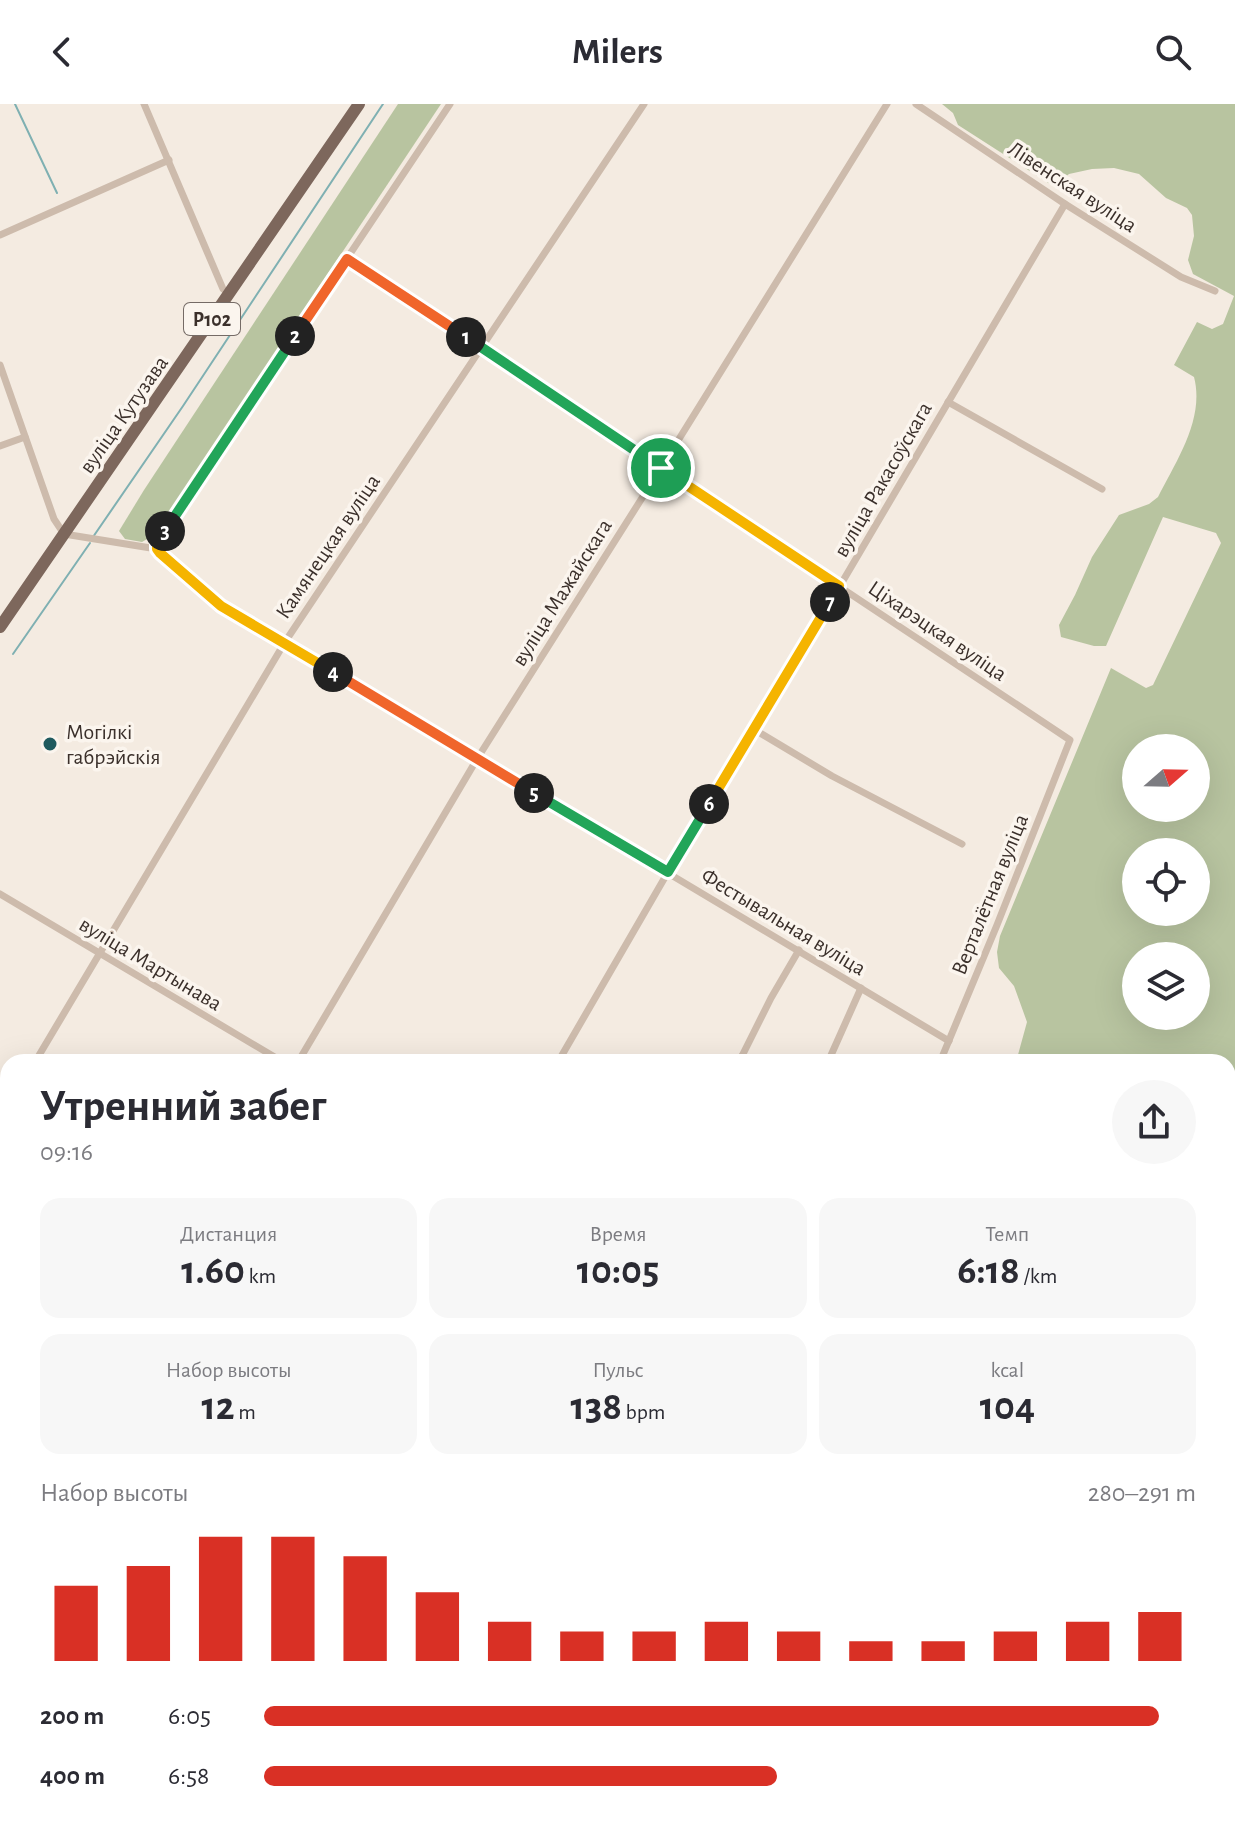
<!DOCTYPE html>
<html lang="ru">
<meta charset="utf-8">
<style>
:root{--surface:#fff;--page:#f7f7f7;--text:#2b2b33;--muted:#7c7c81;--accent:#d93025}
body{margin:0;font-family:"Alegreya Sans",sans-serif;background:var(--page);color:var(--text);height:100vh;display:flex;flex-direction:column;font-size:30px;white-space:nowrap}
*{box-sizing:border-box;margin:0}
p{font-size:26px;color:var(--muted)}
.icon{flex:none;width:44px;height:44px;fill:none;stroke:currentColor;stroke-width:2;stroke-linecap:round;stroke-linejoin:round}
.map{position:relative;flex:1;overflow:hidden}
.drawer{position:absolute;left:0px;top:950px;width:1236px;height:770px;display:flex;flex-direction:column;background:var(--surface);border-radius:24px 24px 0 0;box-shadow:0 8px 32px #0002}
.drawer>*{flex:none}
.needle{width:52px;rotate:70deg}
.tools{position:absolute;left:1122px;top:630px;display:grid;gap:16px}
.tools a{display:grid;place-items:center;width:88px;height:88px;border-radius:50%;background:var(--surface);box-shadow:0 8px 32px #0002;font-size:40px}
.pin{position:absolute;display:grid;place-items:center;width:68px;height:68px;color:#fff;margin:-34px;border:4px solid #fff;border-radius:50%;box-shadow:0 2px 8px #0007}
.km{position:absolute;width:40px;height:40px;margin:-20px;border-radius:50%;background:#222;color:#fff;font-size:22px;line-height:40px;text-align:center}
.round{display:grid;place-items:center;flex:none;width:84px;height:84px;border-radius:42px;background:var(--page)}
.headline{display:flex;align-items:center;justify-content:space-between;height:136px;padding:0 40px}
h1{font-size:44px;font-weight:600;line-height:60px}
.metrics{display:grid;grid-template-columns:repeat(3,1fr);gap:12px;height:136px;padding:8px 40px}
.metrics div{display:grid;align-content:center;border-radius:20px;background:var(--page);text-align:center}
.metrics b{font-size:40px;font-weight:600}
.metrics small{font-size:22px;font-weight:400}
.metrics p{font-size:22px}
.chart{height:224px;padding:16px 40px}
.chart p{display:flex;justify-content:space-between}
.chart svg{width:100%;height:144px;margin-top:8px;stroke:var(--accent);stroke-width:6}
ul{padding:0 40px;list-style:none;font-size:26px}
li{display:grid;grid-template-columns:128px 96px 1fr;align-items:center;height:60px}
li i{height:20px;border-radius:10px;background:var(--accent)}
header{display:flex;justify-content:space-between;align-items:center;height:104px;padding:0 40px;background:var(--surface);font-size:36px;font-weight:600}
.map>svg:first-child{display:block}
.green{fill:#b8c4a0;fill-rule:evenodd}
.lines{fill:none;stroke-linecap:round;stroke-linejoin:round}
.stream{stroke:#7fb0b2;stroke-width:2}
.street{stroke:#cdbbac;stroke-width:7}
.primary{stroke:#7d675c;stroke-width:12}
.split-1-casing{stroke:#fff;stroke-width:16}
.split-2-casing{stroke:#fff;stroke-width:16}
.split-3-casing{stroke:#fff;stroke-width:16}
.split-4-casing{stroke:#fff;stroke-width:16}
.split-5-casing{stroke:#fff;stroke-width:16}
.split-6-casing{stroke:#fff;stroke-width:16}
.split-7-casing{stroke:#fff;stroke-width:16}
.split-8-casing{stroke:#fff;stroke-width:16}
.split-1{stroke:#22a559;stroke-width:10}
.split-2{stroke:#f0652b;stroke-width:10}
.split-3{stroke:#22a559;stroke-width:10}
.split-4{stroke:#f5b400;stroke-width:10}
.split-5{stroke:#f0652b;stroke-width:10}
.split-6{stroke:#22a559;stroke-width:10}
.split-7{stroke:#f5b400;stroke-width:10}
.split-8{stroke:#f5b400;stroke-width:10}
.poi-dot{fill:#1f5a5e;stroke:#fbf5ee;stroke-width:3}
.labels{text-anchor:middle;stroke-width:7;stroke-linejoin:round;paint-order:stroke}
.shield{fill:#fbf5ee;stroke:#756b66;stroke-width:2}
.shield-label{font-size:20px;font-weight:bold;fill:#3b302b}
.street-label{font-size:22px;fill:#3b302b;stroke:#fbf5ee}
.poi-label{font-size:22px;fill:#3b302b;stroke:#fbf5ee;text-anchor:start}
</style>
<header><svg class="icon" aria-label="back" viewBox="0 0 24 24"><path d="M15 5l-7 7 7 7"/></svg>Milers<svg class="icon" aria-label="search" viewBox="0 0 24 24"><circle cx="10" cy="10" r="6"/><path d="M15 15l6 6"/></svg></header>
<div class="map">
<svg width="1235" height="1719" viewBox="0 0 1235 1719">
<rect width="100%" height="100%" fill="#f4ebe1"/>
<!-- green -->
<g class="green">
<path d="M398,0h43l-287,431 -12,7 -17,-3 -6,-8 25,-41z"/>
<path d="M942,0h293v1585l-7,7v-634h-212l11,-40 -13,-36 -15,-18 -2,-16 3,-16 111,-268 35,20 7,-3 68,-142 -5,-10 -53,-16 -57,129h-12l-33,-9 -2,-12 16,-30 17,-38 27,-42 30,-11 9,-7c18,-36 47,-78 36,-120l-20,-12 23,-43 15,7 11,-5 11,-28 -41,-22 -5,-14 6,-24 -2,-21 -5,-7 -21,-10 -27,-24 -25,-6 -22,1 -23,5 -11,9 -8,1 -92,-59 -5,-12zM1196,644v60h-60v-60zM1196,748v60h-60v-60zM1136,852h60v60h-60z"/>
<path d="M1235,1615v104h-76l2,-7h67v-89z"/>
<path d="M629,1712h513l-2,7h-514z"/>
</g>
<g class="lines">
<!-- stream -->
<g class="stream">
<path d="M15,0l42,89"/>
<path d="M93,433l90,-131 200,-302"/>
<path d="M13,550l77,-111"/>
<path d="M1228,1613l7,-8"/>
<path d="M1151,1719l2,-7"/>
</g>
<!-- street -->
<g class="street">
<path d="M144,0l79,185 7,5"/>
<path d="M450,0l-293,439v6l64,57 728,435"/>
<path d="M916,0l149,100 116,73 34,14"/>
<path d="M0,131l169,-75"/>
<path d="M347,155l723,481 -73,185 -57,137"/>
<path d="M0,261l54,154 10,15 93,15"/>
<path d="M948,298l154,87"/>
<path d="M0,342l25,-9"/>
<path d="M755,626l77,46 130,68"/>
<path d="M0,790l283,168"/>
<path d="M742,952l13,6"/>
<path d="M35,958l250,-420 359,-538"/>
<path d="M298,958l179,-303 184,-291 226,-364"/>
<path d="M558,958l110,-190 87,-142 310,-526"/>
<path d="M739,958l32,-64 28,-48"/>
<path d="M828,958l33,-74"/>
<path d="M0,1016l8,-13"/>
<path d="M0,1103l8,5"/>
<path d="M0,1457l8,-13"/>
<path d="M443,1712l12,7"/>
<path d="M105,1719l4,-7"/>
<path d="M494,1719l3,-7"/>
<path d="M606,1719l3,-7"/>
</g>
<!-- primary -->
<path class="primary" d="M0,523l359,-523"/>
</g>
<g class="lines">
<!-- split-1 casing -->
<g class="split-1-casing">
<path id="split-1" d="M466,233l195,131"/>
</g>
<!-- split-2 casing -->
<g class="split-2-casing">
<path id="split-2" d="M295,232l52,-77 119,78"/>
</g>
<!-- split-3 casing -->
<g class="split-3-casing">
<path id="split-3" d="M165,427l130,-195"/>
</g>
<!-- split-4 casing -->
<g class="split-4-casing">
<path id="split-4" d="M165,427l-8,12v6l3,4 61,53 112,66"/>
</g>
<!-- split-5 casing -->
<g class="split-5-casing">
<path id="split-5" d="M333,568l201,121"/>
</g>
<!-- split-6 casing -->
<g class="split-6-casing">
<path id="split-6" d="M534,689l134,79 41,-68"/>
</g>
<!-- split-7 casing -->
<g class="split-7-casing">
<path id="split-7" d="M709,700l121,-202"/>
</g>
<!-- split-8 casing -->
<g class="split-8-casing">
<path id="split-8" d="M661,364l178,118 -9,16"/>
</g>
<!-- split-1 -->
<use href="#split-1" class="split-1"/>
<!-- split-2 -->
<use href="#split-2" class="split-2"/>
<!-- split-3 -->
<use href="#split-3" class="split-3"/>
<!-- split-4 -->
<use href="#split-4" class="split-4"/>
<!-- split-5 -->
<use href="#split-5" class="split-5"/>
<!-- split-6 -->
<use href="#split-6" class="split-6"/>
<!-- split-7 -->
<use href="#split-7" class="split-7"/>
<!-- split-8 -->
<use href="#split-8" class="split-8"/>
</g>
<!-- markers -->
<circle class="poi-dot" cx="50" cy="640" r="8"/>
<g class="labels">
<!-- shield labels -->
<rect class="shield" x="184" y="199" width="56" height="32" rx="6"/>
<g class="shield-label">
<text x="212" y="222">Р102</text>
</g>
<!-- street labels -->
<g class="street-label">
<text transform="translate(1073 82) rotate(33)" y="8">Лівенская вуліца</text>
<text transform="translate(123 310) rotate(-55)" y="8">вуліца Кутузава</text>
<text transform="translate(882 375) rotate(-60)" y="8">вуліца Ракасоўскага</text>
<text transform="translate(327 442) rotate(-56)" y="8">Камянецкая вуліца</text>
<text transform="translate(561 488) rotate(-58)" y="8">вуліца Мажайскага</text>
<text transform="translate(938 526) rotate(34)" y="8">Ціхарэцкая вуліца</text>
<text transform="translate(989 790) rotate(-68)" y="8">Верталётная вуліца</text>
<text transform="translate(784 817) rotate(31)" y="8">Фестывальная вуліца</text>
<text transform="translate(151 859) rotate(31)" y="8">вуліца Мартынава</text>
</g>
<!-- poi labels -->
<g class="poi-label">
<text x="66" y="635">Могілкі<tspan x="66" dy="25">габрэйскія</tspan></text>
</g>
</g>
</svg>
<div class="tools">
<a><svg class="needle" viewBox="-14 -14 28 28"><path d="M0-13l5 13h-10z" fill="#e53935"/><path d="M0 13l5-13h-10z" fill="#7c7c81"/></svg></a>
<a><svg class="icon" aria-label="locate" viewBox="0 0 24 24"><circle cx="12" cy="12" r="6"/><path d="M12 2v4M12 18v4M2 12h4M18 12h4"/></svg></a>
<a><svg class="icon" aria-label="layers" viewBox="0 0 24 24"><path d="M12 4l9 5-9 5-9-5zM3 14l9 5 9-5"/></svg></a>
</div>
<div class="pin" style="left:661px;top:364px;background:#1e9e55"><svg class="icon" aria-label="arrive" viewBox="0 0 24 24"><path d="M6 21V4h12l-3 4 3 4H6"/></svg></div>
<b class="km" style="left:466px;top:233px">1</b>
<b class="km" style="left:295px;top:232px">2</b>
<b class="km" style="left:165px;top:427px">3</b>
<b class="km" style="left:333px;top:568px">4</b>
<b class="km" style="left:534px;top:689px">5</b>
<b class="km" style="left:709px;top:700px">6</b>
<b class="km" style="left:830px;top:498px">7</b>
<section class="drawer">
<div class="headline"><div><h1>Утренний забег</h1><p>09:16</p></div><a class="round"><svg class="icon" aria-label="share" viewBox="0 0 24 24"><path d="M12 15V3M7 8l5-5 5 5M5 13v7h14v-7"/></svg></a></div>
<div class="metrics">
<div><p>Дистанция</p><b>1.60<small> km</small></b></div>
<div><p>Время</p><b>10:05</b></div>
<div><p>Темп</p><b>6:18<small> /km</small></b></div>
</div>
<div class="metrics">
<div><p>Набор высоты</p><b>12<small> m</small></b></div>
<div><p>Пульс</p><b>138<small> bpm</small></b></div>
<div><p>kcal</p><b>104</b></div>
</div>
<div class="chart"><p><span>Набор высоты</span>280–291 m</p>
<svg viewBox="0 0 160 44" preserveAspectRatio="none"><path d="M5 44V21M15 44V15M25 44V6M35 44V6M45 44V12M55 44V23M65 44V32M75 44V35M85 44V35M95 44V32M105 44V35M115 44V38M125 44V38M135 44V35M145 44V32M155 44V29"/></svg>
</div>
<ul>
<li><b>200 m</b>6:05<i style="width:96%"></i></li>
<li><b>400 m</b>6:58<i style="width:55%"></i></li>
</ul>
</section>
</div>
